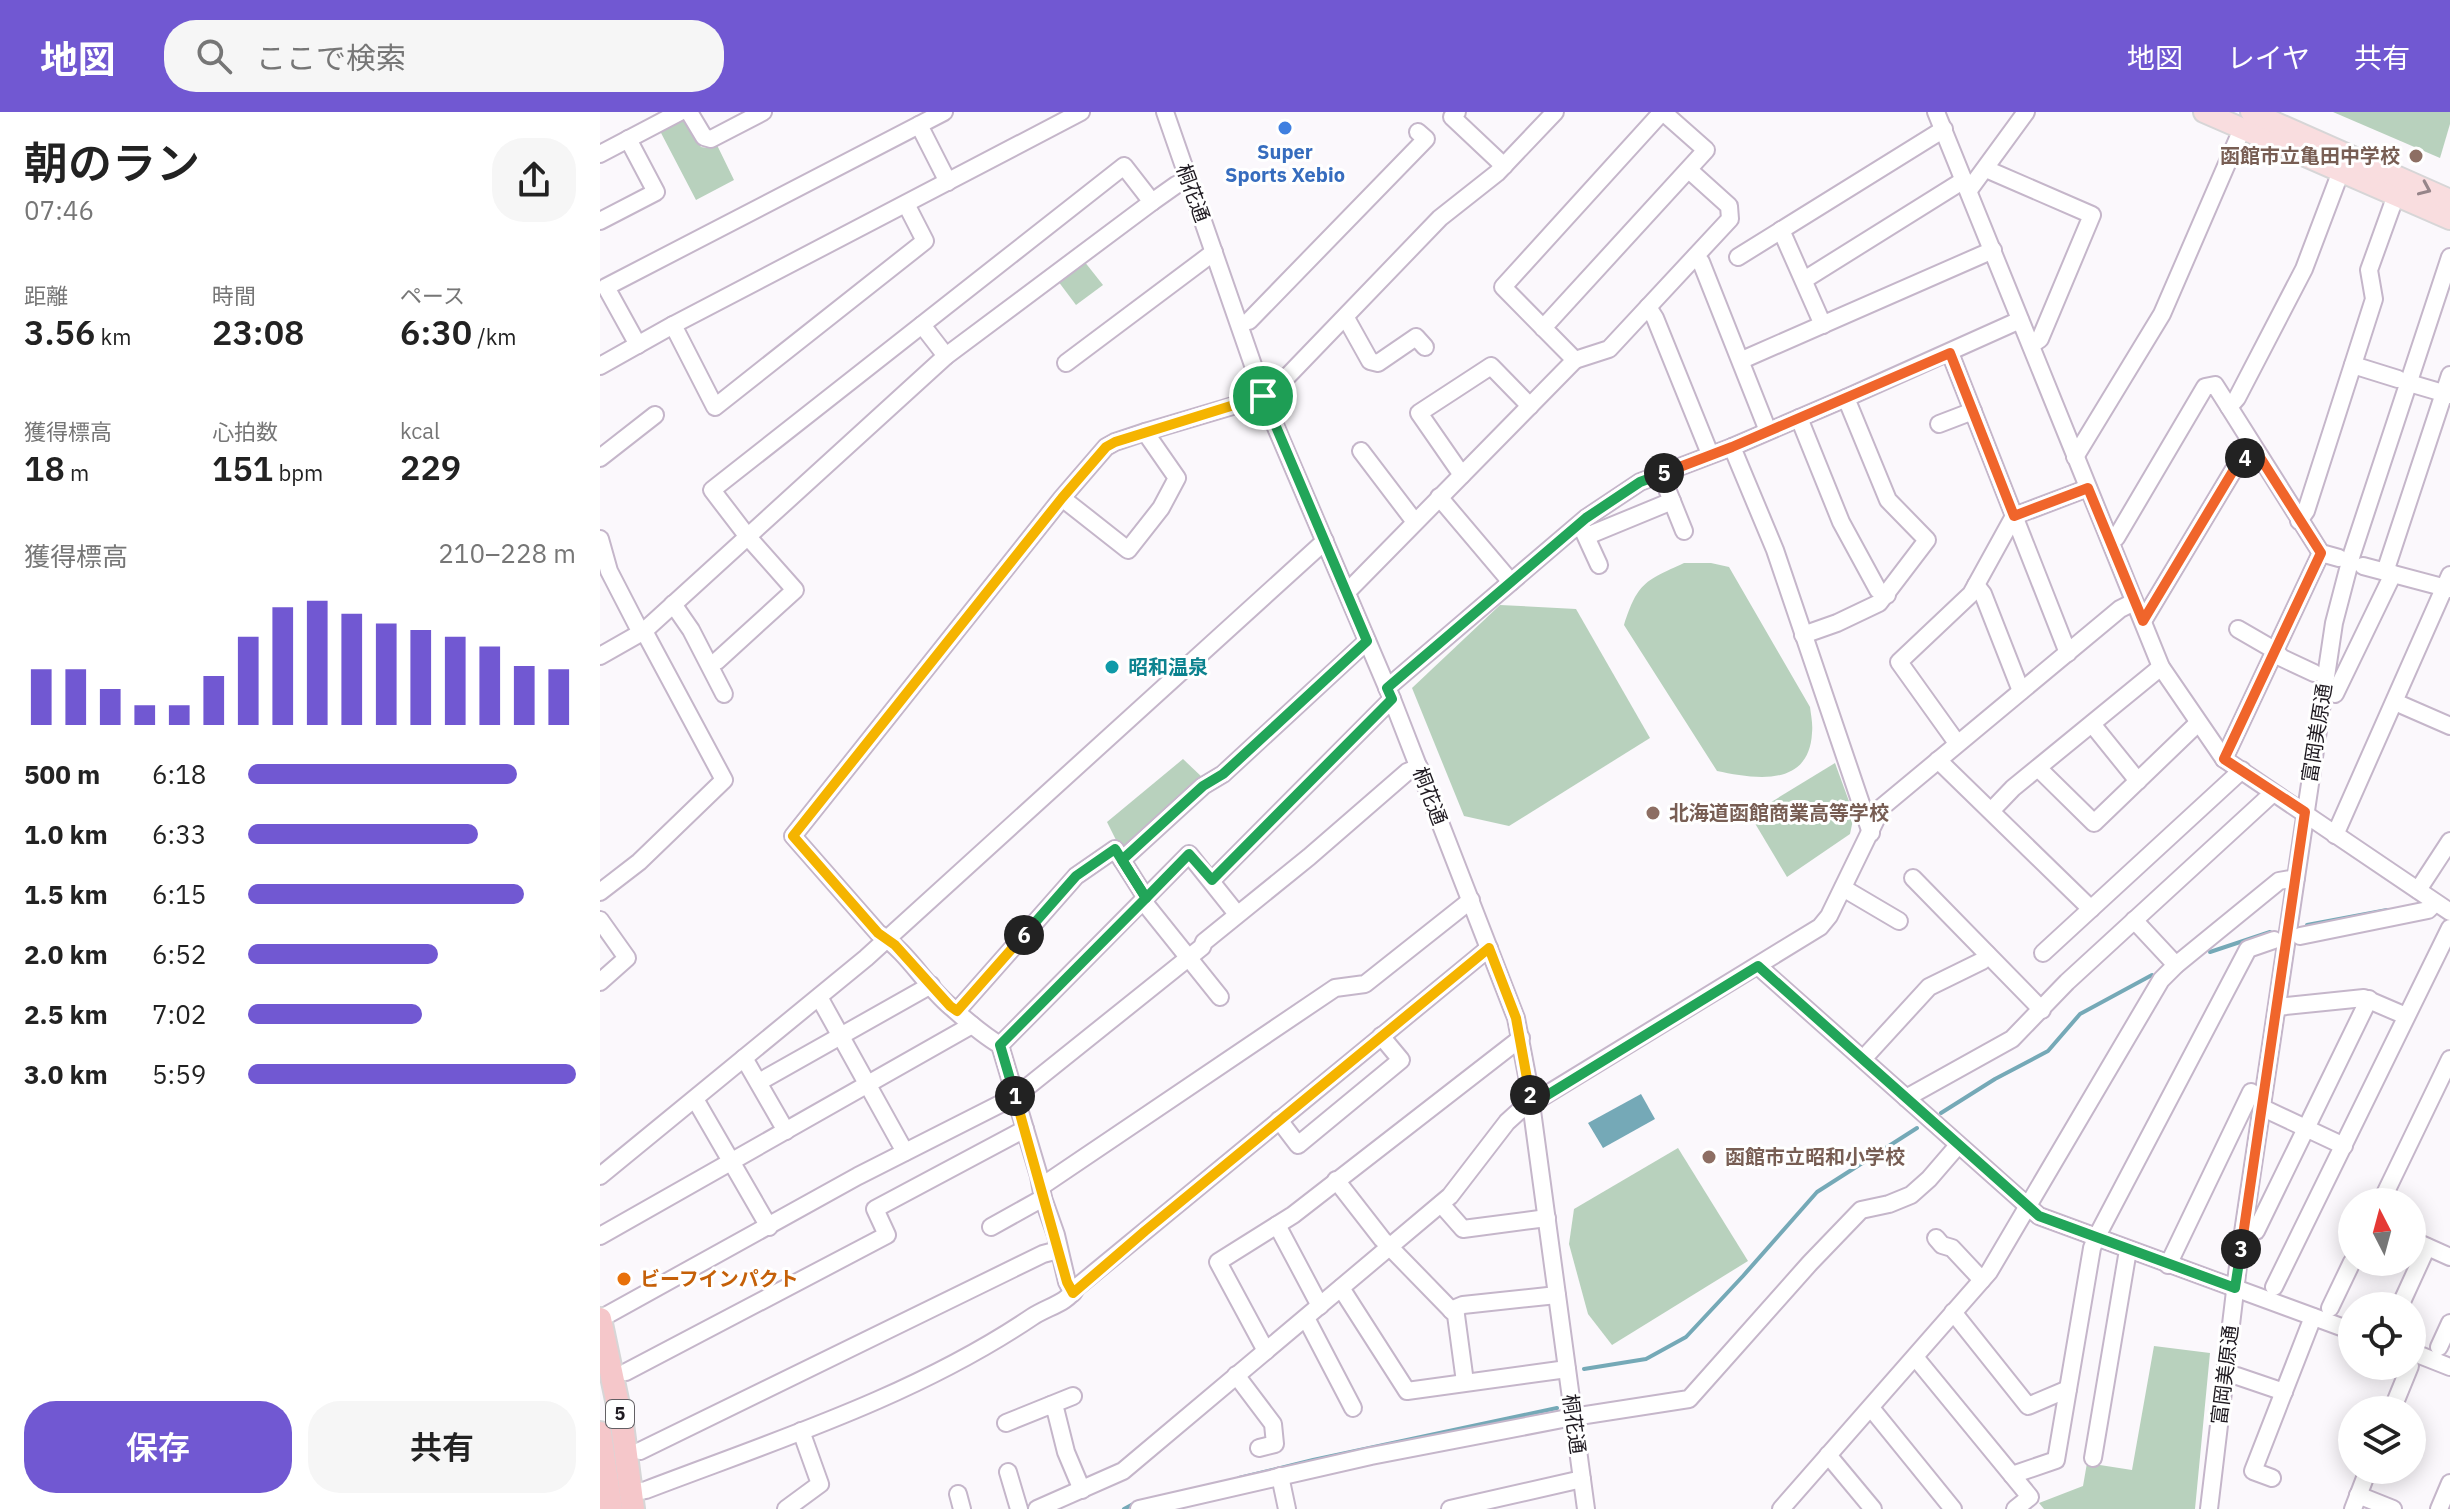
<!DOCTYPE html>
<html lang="ja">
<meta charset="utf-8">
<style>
:root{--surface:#fff;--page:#f6f6f6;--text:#222;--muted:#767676;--accent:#7158d2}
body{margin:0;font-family:"IBM Plex Sans","Noto Sans JP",sans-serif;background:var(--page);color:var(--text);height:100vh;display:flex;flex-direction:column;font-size:30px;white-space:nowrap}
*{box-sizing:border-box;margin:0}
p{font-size:26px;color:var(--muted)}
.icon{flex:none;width:44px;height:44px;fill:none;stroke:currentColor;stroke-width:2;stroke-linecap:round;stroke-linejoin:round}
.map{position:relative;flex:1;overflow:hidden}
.details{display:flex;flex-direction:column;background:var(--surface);width:600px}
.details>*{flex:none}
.needle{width:52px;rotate:354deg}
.tools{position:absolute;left:1738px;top:1076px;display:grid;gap:16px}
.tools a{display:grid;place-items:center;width:88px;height:88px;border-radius:50%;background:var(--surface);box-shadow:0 4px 20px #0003;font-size:40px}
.pin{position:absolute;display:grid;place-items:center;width:68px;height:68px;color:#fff;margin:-34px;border:4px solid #fff;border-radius:50%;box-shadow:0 2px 8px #0007}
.km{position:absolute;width:40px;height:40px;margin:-20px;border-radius:50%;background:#222;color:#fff;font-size:22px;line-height:40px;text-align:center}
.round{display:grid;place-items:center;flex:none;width:84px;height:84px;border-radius:32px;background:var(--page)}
.head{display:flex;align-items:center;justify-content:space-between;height:136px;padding:0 24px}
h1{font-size:44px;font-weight:600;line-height:60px}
.metrics{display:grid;grid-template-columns:repeat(3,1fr);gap:12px;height:136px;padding:8px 24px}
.metrics div{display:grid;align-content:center}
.metrics b{font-size:34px;font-weight:600}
.metrics small{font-size:22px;font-weight:400}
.metrics p{font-size:22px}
.chart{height:224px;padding:16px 24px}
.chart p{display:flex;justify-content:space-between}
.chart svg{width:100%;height:144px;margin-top:8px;stroke:var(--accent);stroke-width:6}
.primary-button{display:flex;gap:16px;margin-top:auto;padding:16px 24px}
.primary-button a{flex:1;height:92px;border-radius:32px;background:var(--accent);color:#fff;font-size:32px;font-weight:600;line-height:92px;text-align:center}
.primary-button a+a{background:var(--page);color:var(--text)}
ul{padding:0 24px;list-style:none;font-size:26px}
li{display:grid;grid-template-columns:128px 96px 1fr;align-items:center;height:60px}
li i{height:20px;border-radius:10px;background:var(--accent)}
header{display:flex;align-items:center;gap:48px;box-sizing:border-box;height:112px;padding:0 40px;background:var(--accent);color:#fff}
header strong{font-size:38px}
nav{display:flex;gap:44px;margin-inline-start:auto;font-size:28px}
.search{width:560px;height:72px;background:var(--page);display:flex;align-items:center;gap:20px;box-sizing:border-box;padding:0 28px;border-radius:32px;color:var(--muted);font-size:30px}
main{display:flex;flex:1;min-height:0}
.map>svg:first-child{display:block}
.green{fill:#b8d1bd}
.water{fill:#75a9b7}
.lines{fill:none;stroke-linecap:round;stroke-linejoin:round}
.stream{stroke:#75a9b7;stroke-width:4}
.minor-casing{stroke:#c5b6ca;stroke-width:20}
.major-casing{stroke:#d7d6d7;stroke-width:24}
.highway-casing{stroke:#d7d6d7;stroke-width:26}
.minor{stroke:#fff;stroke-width:16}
.major{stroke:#f9dddf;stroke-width:20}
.highway{stroke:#f5c7ca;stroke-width:22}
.oneway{stroke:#97858a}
.split-1-casing{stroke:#fff;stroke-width:16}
.split-2-casing{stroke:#fff;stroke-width:16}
.split-3-casing{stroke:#fff;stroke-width:16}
.split-4-casing{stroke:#fff;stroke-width:16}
.split-5-casing{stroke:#fff;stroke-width:16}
.split-6-casing{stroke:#fff;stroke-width:16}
.split-7-casing{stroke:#fff;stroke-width:16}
.split-1{stroke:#22a559;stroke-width:10}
.split-2{stroke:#f5b400;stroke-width:10}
.split-3{stroke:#22a559;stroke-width:10}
.split-4{stroke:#f0652b;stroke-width:10}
.split-5{stroke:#f0652b;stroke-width:10}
.split-6{stroke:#22a559;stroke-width:10}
.split-7{stroke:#f5b400;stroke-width:10}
.shop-dot{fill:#3f7fe0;stroke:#fff;stroke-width:3}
.education-dot{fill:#8d6e63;stroke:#fff;stroke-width:3}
.culture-dot{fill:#0f9aa8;stroke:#fff;stroke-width:3}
.food-dot{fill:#e8710a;stroke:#fff;stroke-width:3}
.labels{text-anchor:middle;stroke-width:6;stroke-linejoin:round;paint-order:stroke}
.shield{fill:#fff;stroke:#625f64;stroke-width:2}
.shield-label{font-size:18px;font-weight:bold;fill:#1f1a21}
.shop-label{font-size:20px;font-weight:bold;fill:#366cbe;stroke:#fff}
.education-label{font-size:20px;font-weight:bold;fill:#785e54;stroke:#fff;text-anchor:start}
.street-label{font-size:20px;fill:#1f1a21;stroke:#fff}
.culture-label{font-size:20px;font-weight:bold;fill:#0d838f;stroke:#fff;text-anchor:start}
.food-label{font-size:20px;font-weight:bold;fill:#c56008;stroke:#fff;text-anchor:start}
</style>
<header>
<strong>地図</strong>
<div class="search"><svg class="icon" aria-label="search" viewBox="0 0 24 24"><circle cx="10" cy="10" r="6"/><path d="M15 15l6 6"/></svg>ここで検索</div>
<nav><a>地図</a><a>レイヤ</a><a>共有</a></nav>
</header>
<main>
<section class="details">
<div class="head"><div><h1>朝のラン</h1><p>07:46</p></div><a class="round"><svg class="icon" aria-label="share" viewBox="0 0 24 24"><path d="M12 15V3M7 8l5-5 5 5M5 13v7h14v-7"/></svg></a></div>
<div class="metrics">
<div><p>距離</p><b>3.56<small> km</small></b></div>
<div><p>時間</p><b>23:08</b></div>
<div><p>ペース</p><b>6:30<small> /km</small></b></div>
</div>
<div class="metrics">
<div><p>獲得標高</p><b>18<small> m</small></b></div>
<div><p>心拍数</p><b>151<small> bpm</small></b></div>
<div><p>kcal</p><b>229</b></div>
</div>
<div class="chart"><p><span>獲得標高</span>210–228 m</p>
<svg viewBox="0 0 160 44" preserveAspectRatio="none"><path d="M5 44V27M15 44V27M25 44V33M35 44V38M45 44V38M55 44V29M65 44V17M75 44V8M85 44V6M95 44V10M105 44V13M115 44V15M125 44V17M135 44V20M145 44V26M155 44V27"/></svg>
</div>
<ul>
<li><b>500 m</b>6:18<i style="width:82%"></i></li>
<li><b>1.0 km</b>6:33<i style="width:70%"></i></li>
<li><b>1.5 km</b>6:15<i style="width:84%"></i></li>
<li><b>2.0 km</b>6:52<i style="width:58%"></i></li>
<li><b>2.5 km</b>7:02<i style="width:53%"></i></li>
<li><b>3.0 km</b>5:59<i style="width:100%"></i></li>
</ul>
<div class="primary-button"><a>保存</a><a>共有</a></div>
</section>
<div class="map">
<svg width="1850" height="1397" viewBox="0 0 1850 1397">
<rect width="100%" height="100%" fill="#fbf8fc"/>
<!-- green -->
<g class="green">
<path d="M1733,0h117v12l-10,34z"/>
<path d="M79,8l10,3 12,24 7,1 9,-3 17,35 -38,20 -36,-69z"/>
<path d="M484,149l19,24 -27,20 -18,-24z"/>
<path d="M1084,451h27l18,4 81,140c1,8 3,17 2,26 -3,55 -57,46 -95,38l-93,-146c14,-43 21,-44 60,-62z"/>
<path d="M900,493l76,4 74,129 -141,88 -45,-10 -52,-128z"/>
<path d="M583,647l21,20 -77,69h-7l-13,-26z"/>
<path d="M1235,651l19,52 -4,19 -63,43 -37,-62z"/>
<path d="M1078,1036l70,113 -136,84 -24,-31 -19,-70 5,-35z"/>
<path d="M1554,1234l56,7 -15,156h-151l-5,-6 44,-17 4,-23 45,7z"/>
</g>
<!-- water -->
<path class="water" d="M1041,982l14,25 -52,29 -15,-25z"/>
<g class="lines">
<!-- stream -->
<g class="stream">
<path d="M1707,813l80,-15"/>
<path d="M1610,840l60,-20"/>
<path d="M1341,1001l54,-34 53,-28 32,-37 72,-39"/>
<path d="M984,1257l62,-10 40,-22 57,-61 74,-84 100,-64"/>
<path d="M639,1366l74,-18 244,-52"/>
<path d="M524,1397l13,-7"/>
</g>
<!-- minor casing -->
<g class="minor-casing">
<g id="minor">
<path d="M89,0l15,25 7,2 52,-27"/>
<path d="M565,0l104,299 123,288 124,319 12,63 58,428"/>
<path d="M857,0l-5,5 52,49"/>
<path d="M1062,0l-159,175 72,73 34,-11 121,-130 -1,-13 -40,-36"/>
<path d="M1336,0l225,555 63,92 226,153"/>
<path d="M319,13l29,57"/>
<path d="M0,42l80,-42"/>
<path d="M1386,57l106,46 -52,124 -9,6"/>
<path d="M1369,78l57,-78"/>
<path d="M0,109l56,-29 -28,-53"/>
<path d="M1181,118l42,95"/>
<path d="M1096,144l5,6 67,169"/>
<path d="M1138,145l206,-128"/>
<path d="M1204,168l160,-100"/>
<path d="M1048,195l7,11 55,136"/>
<path d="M746,206l24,43 8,2 38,-26 9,10"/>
<path d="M649,209l177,-182 -8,-7"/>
<path d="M73,213l42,82 210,-166 -19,-37"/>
<path d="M322,213l24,31"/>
<path d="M943,216l163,-178 -43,-38"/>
<path d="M38,233l-32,-58 338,-175"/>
<path d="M1350,241l118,300"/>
<path d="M1142,248l251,-110"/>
<path d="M466,251l148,-111"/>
<path d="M1753,253l45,14"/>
<path d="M0,254l73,-41 408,-213"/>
<path d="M1809,271l41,12"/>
<path d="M1199,306l42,104 37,68 9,5"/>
<path d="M1339,312l34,-13"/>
<path d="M545,320l108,-32 29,-18 158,-164 57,-45 58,-61"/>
<path d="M1132,335l43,103 96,283"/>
<path d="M761,339l54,71"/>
<path d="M1475,345l87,-143 80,-185"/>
<path d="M0,346l55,-43"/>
<path d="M1061,362l23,57"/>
<path d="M862,363l-43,-62 72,-47 39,40"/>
<path d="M839,385l72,85"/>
<path d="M462,386l66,52 33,-42 16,-30 -32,-46 -30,10 -9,5 -44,51 -269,338 85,97c30,19 46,51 72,73 16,14 31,28 50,39l39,131 4,22 13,37 11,47 6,11"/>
<path d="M1699,409l7,-10 68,-212 -5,-29 27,-75"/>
<path d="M982,416l17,37"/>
<path d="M987,424l85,-35"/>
<path d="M1516,426l89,-151 10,-2 14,22"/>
<path d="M0,427l9,32 32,62"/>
<path d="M1739,446l-18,-5 -92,-146 8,-9 67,-129 37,-98"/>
<path d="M1763,454l87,23"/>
<path d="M1785,460l65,-197"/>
<path d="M1376,473l7,9 38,97"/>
<path d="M747,480l228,-232"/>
<path d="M73,492l18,26 33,64"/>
<path d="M1543,509l90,-150 8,-11 15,-9"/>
<path d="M1638,517l38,22"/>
<path d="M1203,523l34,-12 42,-20 48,-63 -39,-40 -42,-102"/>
<path d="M1676,540l6,6 32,15"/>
<path d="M0,544l44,-25 302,-275 206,-154 24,-17 12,-5"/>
<path d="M110,552l7,-3 78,-71 -47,-53 -36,-47 412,-324 28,36"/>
<path d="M787,576l199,-170 54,-36 92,-35 114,-49 174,-78"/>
<path d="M1735,582l58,-120"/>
<path d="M1795,590l55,24"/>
<path d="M1492,612l46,57"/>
<path d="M1357,631l-58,-81 72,-68 43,-78 74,-28"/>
<path d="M1624,647l97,-206"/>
<path d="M1338,648l153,149"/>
<path d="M1438,656l56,55 104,-100"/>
<path d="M1391,699l22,-23 148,-121"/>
<path d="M1735,723l115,-260"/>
<path d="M522,748l81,-74 20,-12 144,-133"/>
<path d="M1313,766l129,132"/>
<path d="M612,768l180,-181"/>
<path d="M1243,776l56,33"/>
<path d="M1818,778l32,-49"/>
<path d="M0,780l39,-30 85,-82 -80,-149"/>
<path d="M543,789l77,96"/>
<path d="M0,808l27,38 -27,24"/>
<path d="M1534,808l42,45"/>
<path d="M1700,824l128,-26 7,-7"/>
<path d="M1443,841l199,-183"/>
<path d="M1158,854l281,250 313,115"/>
<path d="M219,885l86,155"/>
<path d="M1677,895l87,-9 42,18"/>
<path d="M357,899l119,-135 39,-27 31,49"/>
<path d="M400,933l189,-191 48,60"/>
<path d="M144,946l42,73"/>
<path d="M1263,947l66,-72 53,-26 5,-7"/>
<path d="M159,970l172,-97"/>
<path d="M1306,986l106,-59 55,-57 206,-189"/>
<path d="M95,987l74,128"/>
<path d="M1663,996l81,38"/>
<path d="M679,1008l19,25 103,-85 -20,-24"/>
<path d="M0,1064l266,-218 459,-417"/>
<path d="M736,1068l46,59 74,76 9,67"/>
<path d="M442,1074l293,-198 30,-4 106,-84"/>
<path d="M1781,1090l69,-143"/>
<path d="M841,1092l22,25 84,-11"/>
<path d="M677,1113l43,81"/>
<path d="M391,1115l52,-29"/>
<path d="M1656,1119l113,-232"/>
<path d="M0,1124l372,-211"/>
<path d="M1336,1126l6,7 10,3 30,32"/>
<path d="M1812,1128l38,17"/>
<path d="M1568,1153l83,-173"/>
<path d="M1674,1175l176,-359"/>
<path d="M741,1176l66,103 160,-22"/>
<path d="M1800,1194l27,-59"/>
<path d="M1730,1196l22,-46"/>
<path d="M851,1198l12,-5 94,-10"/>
<path d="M1353,1200l75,94 40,-17"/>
<path d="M706,1206l47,90"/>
<path d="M0,1207l258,-143 158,-80 186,-149 2,-5 105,-85 98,-85 12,-5"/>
<path d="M1839,1235l11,-24"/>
<path d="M666,1239l-48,-89 75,-47 228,-177"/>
<path d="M1812,1240l38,15"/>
<path d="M1315,1245l115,140 -15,12"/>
<path d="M26,1260l261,-137 -12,-26 150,-80"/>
<path d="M636,1263l37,49 2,20 -16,4"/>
<path d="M1637,1264l47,16"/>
<path d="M451,1293l5,7 10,40 16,38"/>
<path d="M1271,1296l82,101"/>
<path d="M1792,1298l18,-44"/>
<path d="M406,1311l67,-27"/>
<path d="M40,1339l403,-197 15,-4"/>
<path d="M1228,1343l45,54"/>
<path d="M1493,1346l35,-208"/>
<path d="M408,1360l11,37"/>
<path d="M1412,1363l44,-15 36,-212 4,-10 152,-289 26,-9"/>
<path d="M680,1364l7,33"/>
<path d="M1672,1366l-19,-7 60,-154"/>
<path d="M31,1381l15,-3c131,-50 269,-94 386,-173 17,-11 34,-13 45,-30l412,-339"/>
<path d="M358,1382l4,15"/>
<path d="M1758,1383l35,14"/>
<path d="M186,1397l34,-25 -19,-53"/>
<path d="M437,1397l86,-38 327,-275 57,-74 11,-10 302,-185 9,-11 53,-109 238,-198 14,-7"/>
<path d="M539,1397l232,-53 202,-39 116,-18 121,-136 51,-53 28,-6 22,-9 18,-16 25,-29"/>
<path d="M850,1397l132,-30"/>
<path d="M1181,1397l208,-237 172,-292 15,-15 103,-84 17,-3"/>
<path d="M1609,1397l29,-243 96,-643 18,-69 98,-297"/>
<path d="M1753,1397l15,-39"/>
<path d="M1839,1397l11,-26"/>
</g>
</g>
<!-- major casing -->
<g class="major-casing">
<g id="major">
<path d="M1604,0l246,107"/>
<path d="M1651,0l199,88"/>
</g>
</g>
<!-- highway casing -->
<g class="highway-casing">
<g id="highway">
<path d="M0,1207l22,105 11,85"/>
<path d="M0,1321l11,76"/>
</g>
</g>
<!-- minor -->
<use href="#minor" class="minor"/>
<!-- major -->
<use href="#major" class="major"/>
<!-- highway -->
<use href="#highway" class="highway"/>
</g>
<!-- one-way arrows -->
<defs><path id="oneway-chevron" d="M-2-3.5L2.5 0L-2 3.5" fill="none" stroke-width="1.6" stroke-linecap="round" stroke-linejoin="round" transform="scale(2)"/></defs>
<use class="oneway" href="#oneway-chevron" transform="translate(1825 77) rotate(24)"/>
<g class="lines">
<!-- split-1 casing -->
<g class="split-1-casing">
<path id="split-1" d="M415,984l-15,-51 146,-147 -24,-38 81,-74 20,-12 144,-133 -104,-245"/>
</g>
<!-- split-2 casing -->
<g class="split-2-casing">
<path id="split-2" d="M415,984l52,186 6,11 72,-62 344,-283 27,70 14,77"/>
</g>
<!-- split-3 casing -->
<g class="split-3-casing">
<path id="split-3" d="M930,983l1,10 227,-139 281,250 196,72 6,-39"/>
</g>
<!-- split-4 casing -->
<g class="split-4-casing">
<path id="split-4" d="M1641,1137l64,-437 -81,-53 97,-206 -65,-102 -11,7"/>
</g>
<!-- split-5 casing -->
<g class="split-5-casing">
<path id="split-5" d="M1064,361l68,-26 218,-94 64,163 74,-28 55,133 90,-150 12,-13"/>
</g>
<!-- split-6 casing -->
<g class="split-6-casing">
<path id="split-6" d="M424,823l52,-59 39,-27 31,49 43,-44 23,26 180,-181 -5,-11 199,-170 54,-36 24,-9"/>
</g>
<!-- split-7 casing -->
<g class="split-7-casing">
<path id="split-7" d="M424,823l-67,76 -7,-5 -55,-61 -17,-12 -85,-97 269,-338 44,-51 9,-5 148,-46"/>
</g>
<!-- split-1 -->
<use href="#split-1" class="split-1"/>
<!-- split-2 -->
<use href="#split-2" class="split-2"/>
<!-- split-3 -->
<use href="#split-3" class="split-3"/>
<!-- split-4 -->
<use href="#split-4" class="split-4"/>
<!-- split-5 -->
<use href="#split-5" class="split-5"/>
<!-- split-6 -->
<use href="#split-6" class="split-6"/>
<!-- split-7 -->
<use href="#split-7" class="split-7"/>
</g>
<!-- markers -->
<circle class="shop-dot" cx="685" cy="16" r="8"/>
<g class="education-dot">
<circle cx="1816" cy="44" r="8"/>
<circle cx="1053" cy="701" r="8"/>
<circle cx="1109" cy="1045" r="8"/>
</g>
<circle class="culture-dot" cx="512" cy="555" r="8"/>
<circle class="food-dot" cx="24" cy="1167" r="8"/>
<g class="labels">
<!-- shield labels -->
<rect class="shield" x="6" y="1288" width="28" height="28" rx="6"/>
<g class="shield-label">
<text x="20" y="1308">5</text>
</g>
<!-- shop labels -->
<g class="shop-label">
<text x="685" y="47">Super<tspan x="685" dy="23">Sports Xebio</tspan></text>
</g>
<!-- education labels -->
<g class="education-label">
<text x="1800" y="51" text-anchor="end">函館市立亀田中学校</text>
<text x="1069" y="708">北海道函館商業高等学校</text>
<text x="1125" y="1052">函館市立昭和小学校</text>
</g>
<!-- street labels -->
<g class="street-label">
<text transform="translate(593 81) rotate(70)" y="7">桐花通</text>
<text transform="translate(1717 621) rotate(-81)" y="7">富岡美原通</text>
<text transform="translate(830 684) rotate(69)" y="7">桐花通</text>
<text transform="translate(1625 1263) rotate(-83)" y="7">富岡美原通</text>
<text transform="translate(974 1312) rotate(82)" y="7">桐花通</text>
</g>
<!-- culture labels -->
<g class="culture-label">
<text x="528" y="562">昭和温泉</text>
</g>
<!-- food labels -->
<g class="food-label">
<text x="40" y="1174">ビーフインパクト</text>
</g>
</g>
</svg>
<div class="tools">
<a><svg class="needle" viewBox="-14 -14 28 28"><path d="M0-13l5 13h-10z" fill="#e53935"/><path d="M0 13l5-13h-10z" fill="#767676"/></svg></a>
<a><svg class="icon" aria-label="locate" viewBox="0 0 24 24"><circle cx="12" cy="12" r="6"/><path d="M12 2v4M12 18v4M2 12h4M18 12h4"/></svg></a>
<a><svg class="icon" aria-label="layers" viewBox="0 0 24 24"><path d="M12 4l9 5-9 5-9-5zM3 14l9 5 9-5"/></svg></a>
</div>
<div class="pin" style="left:663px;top:284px;background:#1e9e55"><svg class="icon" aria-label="arrive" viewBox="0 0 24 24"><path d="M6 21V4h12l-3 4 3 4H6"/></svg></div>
<b class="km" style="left:415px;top:984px">1</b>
<b class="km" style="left:930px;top:983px">2</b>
<b class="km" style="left:1641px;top:1137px">3</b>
<b class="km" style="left:1645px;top:346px">4</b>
<b class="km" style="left:1064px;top:361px">5</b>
<b class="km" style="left:424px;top:823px">6</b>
</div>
</main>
